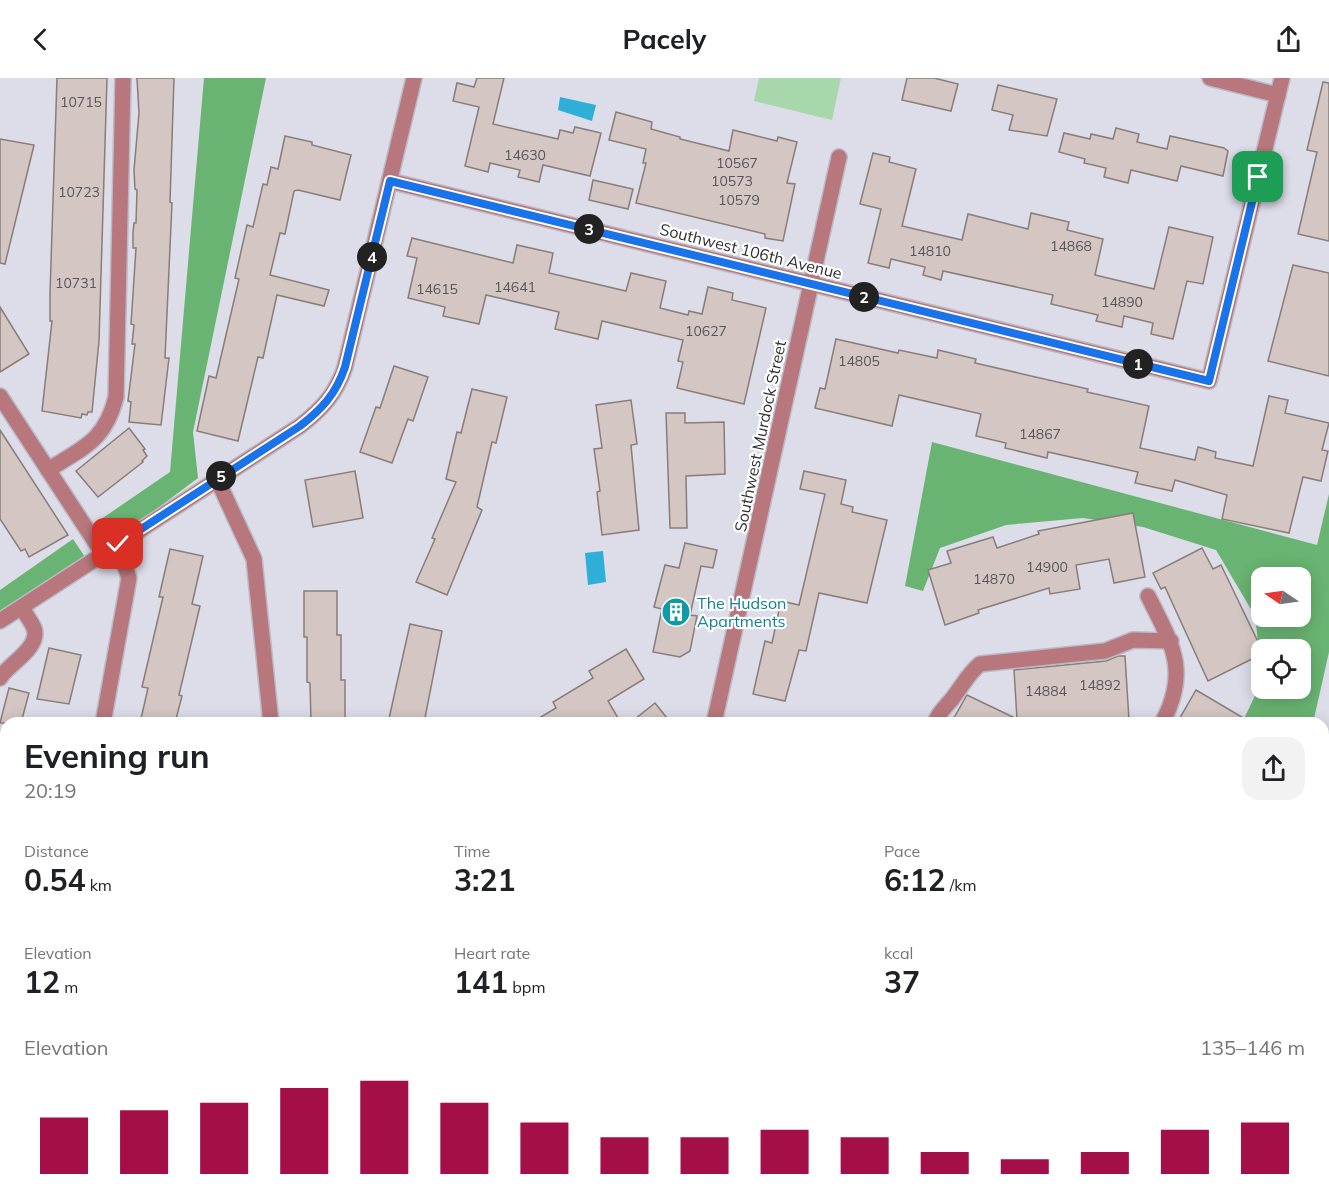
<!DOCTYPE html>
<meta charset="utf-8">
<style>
:root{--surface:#fff;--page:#f2f2f2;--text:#202124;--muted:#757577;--accent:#a50f48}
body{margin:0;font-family:Mulish,sans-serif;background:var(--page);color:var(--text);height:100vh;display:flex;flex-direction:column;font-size:22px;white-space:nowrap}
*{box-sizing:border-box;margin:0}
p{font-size:20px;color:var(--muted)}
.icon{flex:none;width:33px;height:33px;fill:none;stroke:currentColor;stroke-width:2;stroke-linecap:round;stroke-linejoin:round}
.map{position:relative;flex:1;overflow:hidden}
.sheet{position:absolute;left:0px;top:639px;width:1329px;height:488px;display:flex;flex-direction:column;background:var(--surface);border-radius:18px 18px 0 0;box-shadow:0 3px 15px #0003}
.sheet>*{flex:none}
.needle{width:39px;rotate:283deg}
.tools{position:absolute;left:1251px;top:489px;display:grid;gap:12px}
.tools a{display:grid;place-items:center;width:60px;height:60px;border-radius:12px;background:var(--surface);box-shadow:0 3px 15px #0003;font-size:30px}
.pin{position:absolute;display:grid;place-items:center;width:51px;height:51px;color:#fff;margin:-26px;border-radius:12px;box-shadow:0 3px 9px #0006}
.km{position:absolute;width:30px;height:30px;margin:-15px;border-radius:50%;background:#222;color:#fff;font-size:16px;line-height:30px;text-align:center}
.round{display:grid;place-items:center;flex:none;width:63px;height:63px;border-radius:18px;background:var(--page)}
.head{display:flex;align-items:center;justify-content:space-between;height:102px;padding:0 24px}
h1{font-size:33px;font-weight:700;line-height:45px}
.figures{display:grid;grid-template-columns:repeat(3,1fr);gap:9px;height:102px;padding:6px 24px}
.figures div{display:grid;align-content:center}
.figures b{font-size:30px;font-weight:700}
.figures small{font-size:16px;font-weight:400}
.figures p{font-size:16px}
.chart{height:168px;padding:12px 24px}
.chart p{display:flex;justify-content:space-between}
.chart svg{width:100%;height:108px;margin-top:6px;stroke:var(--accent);stroke-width:6}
header{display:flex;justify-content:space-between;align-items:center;height:78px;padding:0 24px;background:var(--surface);font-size:27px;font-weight:700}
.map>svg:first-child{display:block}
.green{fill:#a7d7ab}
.forest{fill:#69b472;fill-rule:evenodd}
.water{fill:#2dafd7}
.building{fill:#d3c6c3;stroke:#887d79;stroke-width:1.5}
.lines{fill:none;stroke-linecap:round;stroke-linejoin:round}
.minor-casing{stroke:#babac5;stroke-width:18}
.highway-casing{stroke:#babac5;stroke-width:21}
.minor{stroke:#b8777d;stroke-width:15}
.highway{stroke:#5e1122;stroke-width:18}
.route-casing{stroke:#fff;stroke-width:12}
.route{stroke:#1a73e8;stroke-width:8}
.labels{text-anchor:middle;stroke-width:4.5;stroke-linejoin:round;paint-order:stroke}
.number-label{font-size:14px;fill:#595658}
.street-label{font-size:16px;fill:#303034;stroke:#fff}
.culture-label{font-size:16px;fill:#0d838f;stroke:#fff;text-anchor:start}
</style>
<header><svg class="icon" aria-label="back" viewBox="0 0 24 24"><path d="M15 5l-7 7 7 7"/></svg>Pacely<svg class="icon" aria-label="share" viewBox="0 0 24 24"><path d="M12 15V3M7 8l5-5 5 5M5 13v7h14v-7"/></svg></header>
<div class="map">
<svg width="1329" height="1126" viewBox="0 0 1329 1126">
<rect width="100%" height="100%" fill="#dcdde9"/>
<!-- green -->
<g class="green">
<path d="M759,0h82l-9,42 -78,-19z"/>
<path d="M55,1121h75l-1,5h-69z"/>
</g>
<!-- forest -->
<g class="forest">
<path d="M204,0h62l-73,354 5,46 -92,69 -15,-21 79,-54z"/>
<path d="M932,364l385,103 12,-51v158l-16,71h-71l19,-40 1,5h38v-38h-38l-1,16 -6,-50 -39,-66 -73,-23 -60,-9 -77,7 -66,23 -17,43 -18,-5zM1262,500h38v38h-38z"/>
<path d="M73,461l12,18 -85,57v-24z"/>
<path d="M6,925v175l-6,-6v-143z"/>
<path d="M870,1120h429v1l-6,5h-425z"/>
</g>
<!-- water -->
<g class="water">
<path d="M560,19l36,8 -4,16 -34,-11z"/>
<path d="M603,473l3,31 -18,3 -3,-32z"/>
</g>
<!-- building -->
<g class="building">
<path d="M57,0h50l-8,263 -7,71h-4l-1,3 -5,-1 -1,4 -39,-7 10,-90h-2v-28z"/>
<path d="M137,0h37l-4,124 2,1 -7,155h4l-8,67 -32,-3 2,-20 -3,-1 7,-57h-3l2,-19 -3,-1 5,-76h-3v-16l1,-9h2l1,-33 -2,-1 -1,-19 5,-57z"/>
<path d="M477,0h27l-11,46 65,15 2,-9 13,3 2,-6 26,6 -11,43 -47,-11 -4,17 -21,-5 2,-7 -30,-7 -2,9 -23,-6 14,-59 -26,-6 4,-18 17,4z"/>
<path d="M907,0h27l24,6 -7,27 -49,-11z"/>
<path d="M1323,4l6,1v158l-31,-7 19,-82 -10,-2z"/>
<path d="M998,7l59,14 -10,37 -38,-6 4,-15 -21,-5z"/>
<path d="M616,34l36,10 -1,7 29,8v2l49,12 4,-21 44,11 1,-4 19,5 -10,41 8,1 -12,57 -18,-3v-4l-129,-31 10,-40h-3l3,-14 -37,-9z"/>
<path d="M1116,50l23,6 -2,8 30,7 3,-13 54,12 4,3 -5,25 -42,-10 -4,15 -46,-11 -3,13 -24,-6 2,-9 -22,-5 1,-4 -26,-7 5,-19 26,6 1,-5 22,5z"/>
<path d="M285,58l27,6v3l39,10 -11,45 -42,-10 -4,1 -9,43 -5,-1 -10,42 59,15 -5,16 -47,-11 -14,63 -5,-1 -20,84 -41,-10 12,-55 7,2 23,-99 -4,-1 12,-53 6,2 10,-43 4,1 4,-18 7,2z"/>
<path d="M0,61l34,6 -29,119 -5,-1z"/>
<path d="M873,75l17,4 -1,5 27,7 -14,57 60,14 6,-26 60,15 3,-16 38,9 -2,8 36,9 -8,36 59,14 15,-62 44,10 -10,47 -16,-3 -14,58 -22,-5 2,-11 -29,-7 -2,11 -26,-6 2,-6 -47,-11 2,-9 -110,-24 -2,9 -18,-5 2,-8 -34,-8 -2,9 -21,-5 13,-54 -21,-5z"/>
<path d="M593,102l40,9 -5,20 -39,-9z"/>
<path d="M412,160l101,25 4,-18 36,8 -4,20 77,18 5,-18 35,8 -6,27 28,7 1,-4 13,3 6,-27 25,6 -1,7 34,8 -22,96 -67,-16 6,-26 -5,-1 5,-21 -81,-19 -4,18 -43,-10 4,-17 -73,-17 -7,29 -36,-8 2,-9 -37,-9 9,-40 -10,-2z"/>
<path d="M1293,187l36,8v103l-61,-15z"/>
<path d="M0,229l29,47 -29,18z"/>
<path d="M836,261l62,14 1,-3 38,8 1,-8 38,9 -1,4 113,26 -1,3 62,14 -9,42 55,12 3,-13 18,5 -1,6 38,8 16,-70 19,4 -3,13 44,10 -7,27 6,1 -7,30 -18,-4 -14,56 -67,-14 5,-24 -52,-15 -3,11 -37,-8 3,-11 -90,-20 -1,6 -42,-10 1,-5 -30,-7 5,-22 -82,-19 -7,31 -77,-18 5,-20 5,1z"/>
<path d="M394,288l34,11 -15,44 -5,-2 -16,44 -32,-11 16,-45 4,1z"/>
<path d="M472,311l35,8 -11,46 -4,-1 -15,65 5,3 -35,85 -31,-13 19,-43 -3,-1 24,-56 -10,-3 11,-47 4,1z"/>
<path d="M631,322l6,44 -6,1 8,85 -37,5 -5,-43 3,-1 -6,-42 8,-1 -6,-43z"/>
<path d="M666,335h19v10l39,-1 1,52 -39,2 1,52h-17z"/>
<path d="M129,350l16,21 -2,1 4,6 -5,5 1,1 -45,35 -22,-26z"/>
<path d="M0,352l68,105 -39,22 -4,-8 -4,2 -21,-32z"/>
<path d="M355,393l8,47 -50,9 -8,-47z"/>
<path d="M804,393l42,9 -5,24 12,3 -1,5 35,8 -20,83 -48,-10 -13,58 -7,-1 -14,51 -32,-7 12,-53 7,2 9,-42 18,4 26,-111 -25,-5z"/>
<path d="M1133,435l12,64 -31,6 -5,-24 -33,6 4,24 -30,5 -1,-6 -71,22 1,3 -34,12 -17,-55 23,-7 -4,-12 46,-14 4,11 42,-14 -1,-3z"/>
<path d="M685,465l32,7 -4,18 -12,-2 -11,49 7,1 -7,35 -10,6 -27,-5 9,-43 -8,-2 11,-42 14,3z"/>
<path d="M1202,470l11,21 8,-4 41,85v4l-54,27 -43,-94 -4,2 -8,-16z"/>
<path d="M170,471l33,7 -11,48 8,2 -21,89 3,1 -7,27h-35l8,-35 -6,-1 21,-90h-4z"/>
<path d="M304,513h33v44h4v45h4v43h-34l-1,-40 -3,-1v-45h-3z"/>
<path d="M410,546l32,7 -18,92h-36z"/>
<path d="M49,570l32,7 -12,49 -32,-5z"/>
<path d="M626,571l18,30 -36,22 13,22h-90l25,-15 -3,-6 40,-24 -4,-7z"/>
<path d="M1118,578h7l4,64 -52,3h-126l16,-28 50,24 -3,-49 92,-9z"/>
<path d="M9,610l20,5 -8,30h-21z"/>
<path d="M1196,612l56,33h-75z"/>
<path d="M655,625l16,20h-41z"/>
</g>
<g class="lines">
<!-- minor casing -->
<g class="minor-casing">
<g id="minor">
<path d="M1210,0l68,17"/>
<path d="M390,103l819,200 73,-303"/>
<path d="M0,318l103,158"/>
<path d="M48,392c36,-23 57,-29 68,-73l7,-319"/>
<path d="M217,401l37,80 17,164"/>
<path d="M1148,518c24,48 42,75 14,127"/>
<path d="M0,543l300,-195c22,-17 36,-32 45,-59l69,-289"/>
<path d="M0,600c8,-14 41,-30 34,-50 -3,-7 -9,-14 -12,-21"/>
<path d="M103,645l26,-145 -11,-34"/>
<path d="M714,645l125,-566"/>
<path d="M935,645c5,-14 12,-16 20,-28 9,-12 14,-22 25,-31l125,-13 28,-11 38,1"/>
<path d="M1323,1065l6,1"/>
<path d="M456,1120l3,6"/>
<path d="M246,1126l2,-6"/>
<path d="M785,1126l2,-6"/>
</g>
</g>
<!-- highway casing -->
<g class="highway-casing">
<path id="highway" d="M0,1114l6,6"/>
</g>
<!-- minor -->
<use href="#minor" class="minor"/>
<!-- highway -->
<use href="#highway" class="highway"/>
</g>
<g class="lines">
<!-- route casing -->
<g class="route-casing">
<path id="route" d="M118,466l182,-118c22,-17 36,-32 45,-59l45,-186 819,200 49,-204"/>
</g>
<!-- route -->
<use href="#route" class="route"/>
</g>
<!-- icons -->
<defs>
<g id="building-disc" transform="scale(1.5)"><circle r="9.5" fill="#0f9aa8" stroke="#fff"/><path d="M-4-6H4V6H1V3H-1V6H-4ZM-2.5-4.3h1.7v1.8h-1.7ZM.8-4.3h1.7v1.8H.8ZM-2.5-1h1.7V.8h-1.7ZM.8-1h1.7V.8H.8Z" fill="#fff"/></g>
</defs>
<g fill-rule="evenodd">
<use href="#building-disc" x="676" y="534"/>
</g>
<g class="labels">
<!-- number labels -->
<g class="number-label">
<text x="81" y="29">10715</text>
<text x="525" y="82">14630</text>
<text x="737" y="90">10567</text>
<text x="732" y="108">10573</text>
<text x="79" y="119">10723</text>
<text x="739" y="127">10579</text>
<text x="1071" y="173">14868</text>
<text x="930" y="178">14810</text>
<text x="76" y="210">10731</text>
<text x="515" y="214">14641</text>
<text x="437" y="216">14615</text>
<text x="1122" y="229">14890</text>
<text x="706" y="258">10627</text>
<text x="859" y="288">14805</text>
<text x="1040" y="361">14867</text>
<text x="1047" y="494">14900</text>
<text x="994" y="506">14870</text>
<text x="1100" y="612">14892</text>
<text x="1046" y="618">14884</text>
</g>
<!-- street labels -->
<g class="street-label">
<text transform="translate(751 173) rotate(14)" y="6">Southwest 106th Avenue</text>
<text transform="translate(760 358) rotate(-78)" y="6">Southwest Murdock Street</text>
</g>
<!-- culture labels -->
<g class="culture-label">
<text x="697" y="531">The Hudson<tspan x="697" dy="18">Apartments</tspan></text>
</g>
</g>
</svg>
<div class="tools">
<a><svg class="needle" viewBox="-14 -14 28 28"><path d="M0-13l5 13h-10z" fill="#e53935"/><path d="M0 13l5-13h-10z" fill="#757577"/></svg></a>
<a><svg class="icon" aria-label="locate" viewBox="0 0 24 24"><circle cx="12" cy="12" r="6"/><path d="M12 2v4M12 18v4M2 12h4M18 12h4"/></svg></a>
</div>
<div class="pin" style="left:1258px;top:99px;background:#1e9e55"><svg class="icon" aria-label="arrive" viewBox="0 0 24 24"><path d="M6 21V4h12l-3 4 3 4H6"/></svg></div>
<div class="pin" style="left:118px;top:466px;background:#d93025"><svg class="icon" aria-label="check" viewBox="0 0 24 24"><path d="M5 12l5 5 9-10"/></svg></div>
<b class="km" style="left:1138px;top:286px">1</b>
<b class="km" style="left:864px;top:219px">2</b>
<b class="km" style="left:589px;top:151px">3</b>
<b class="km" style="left:372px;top:179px">4</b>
<b class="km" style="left:221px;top:398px">5</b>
<section class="sheet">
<div class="head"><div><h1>Evening run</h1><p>20:19</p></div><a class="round"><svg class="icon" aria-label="share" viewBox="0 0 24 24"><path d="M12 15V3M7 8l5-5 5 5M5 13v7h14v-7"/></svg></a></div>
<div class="figures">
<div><p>Distance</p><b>0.54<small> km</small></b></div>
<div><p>Time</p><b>3:21</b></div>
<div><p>Pace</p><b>6:12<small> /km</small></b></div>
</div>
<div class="figures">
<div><p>Elevation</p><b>12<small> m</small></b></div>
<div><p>Heart rate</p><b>141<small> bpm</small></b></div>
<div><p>kcal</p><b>37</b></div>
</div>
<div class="chart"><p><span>Elevation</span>135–146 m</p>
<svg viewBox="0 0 160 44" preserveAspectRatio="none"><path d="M5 44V21M15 44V18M25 44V15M35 44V9M45 44V6M55 44V15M65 44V23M75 44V29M85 44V29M95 44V26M105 44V29M115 44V35M125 44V38M135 44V35M145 44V26M155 44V23"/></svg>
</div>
</section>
</div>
